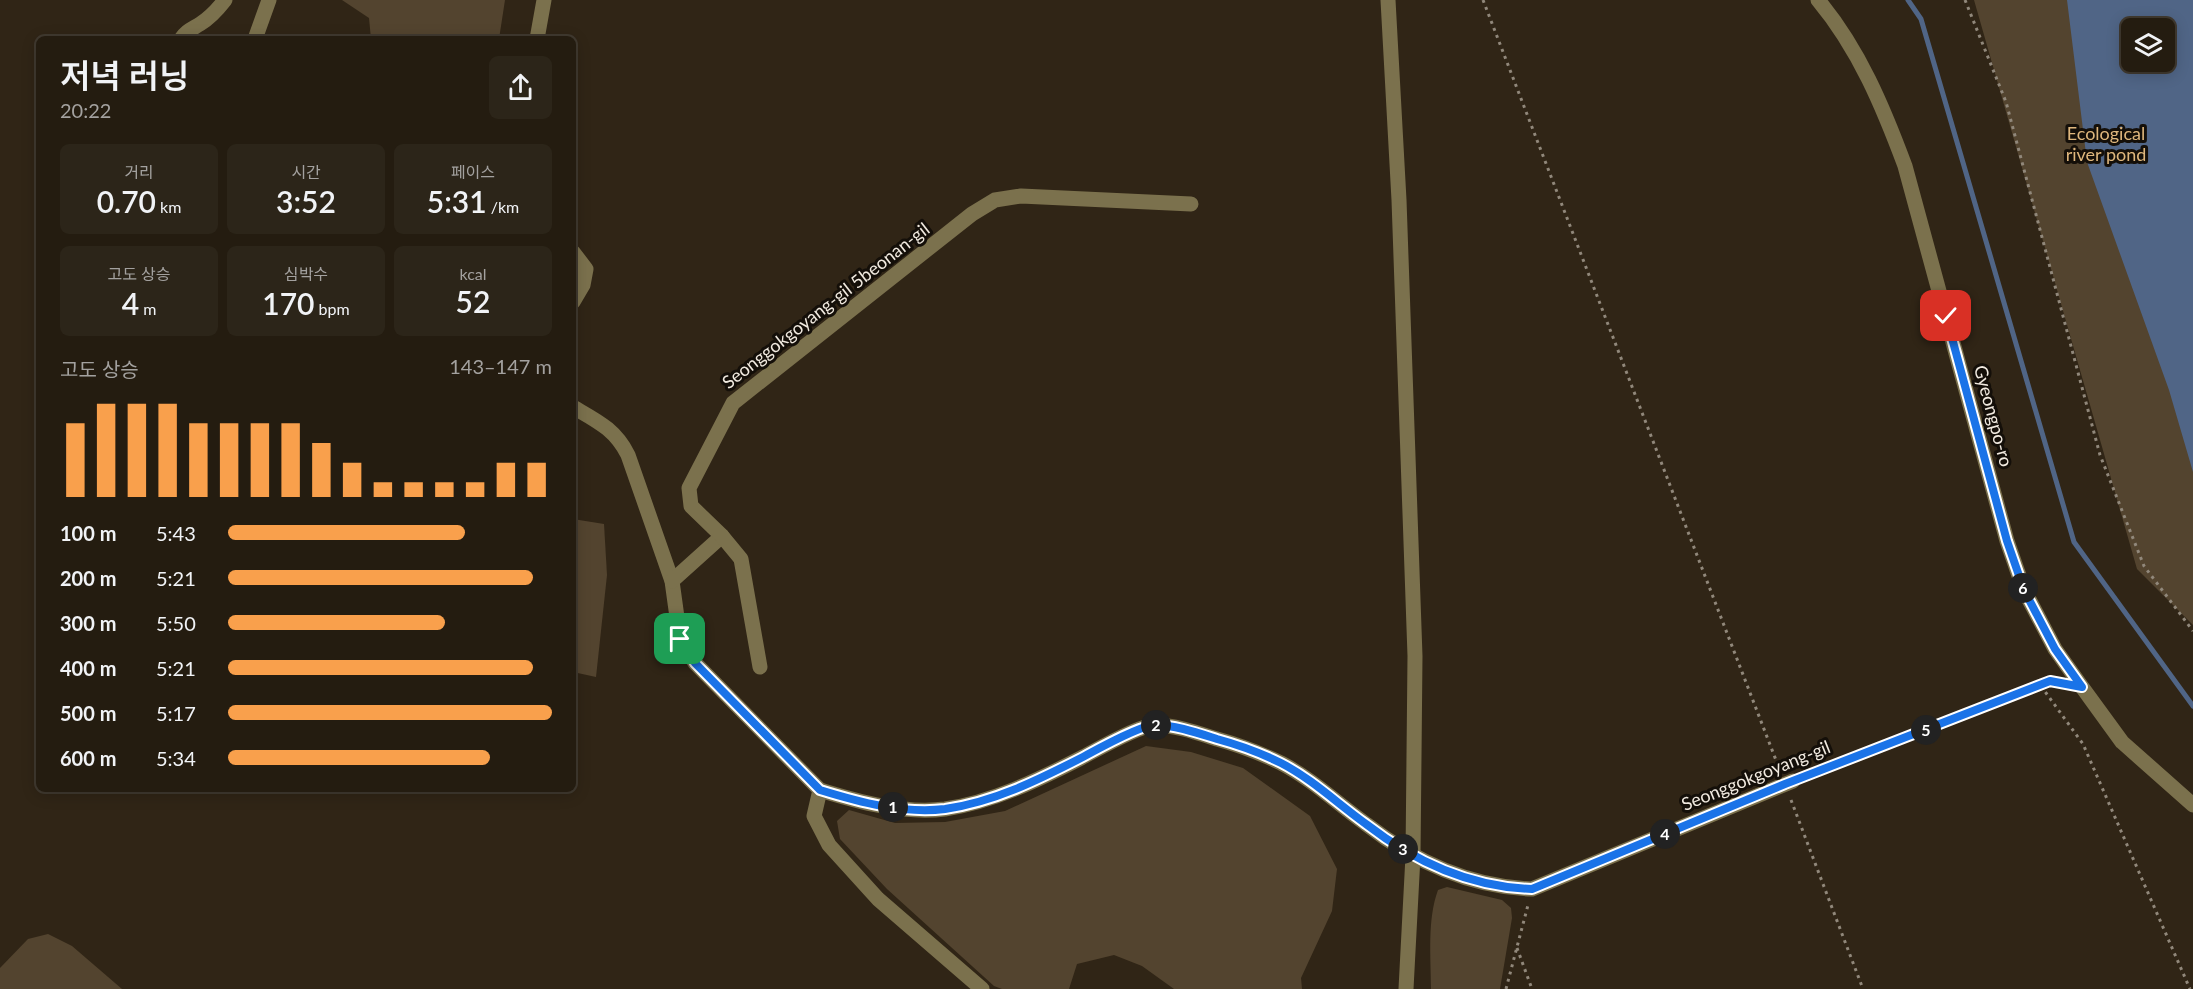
<!DOCTYPE html>
<html lang="ko">
<meta charset="utf-8">
<style>
:root{--surface:#241c10;--page:#2c2519;--text:#f1f3f6;--muted:#a3a19f;--line:#413a30;--accent:#f9a04c}
body{margin:0;font-family:Lato,"Noto Sans KR",sans-serif;background:var(--page);color:var(--text);height:100vh;display:flex;flex-direction:column;font-size:22px;white-space:nowrap}
*{box-sizing:border-box;margin:0}
p{font-size:20px;color:var(--muted)}
.icon{flex:none;width:33px;height:33px;fill:none;stroke:currentColor;stroke-width:2;stroke-linecap:round;stroke-linejoin:round}
.map{position:relative;flex:1;overflow:hidden}
.details{position:absolute;left:36px;top:36px;width:540px;height:756px;display:flex;flex-direction:column;background:var(--surface);border-radius:9px;box-shadow:0 3px 15px #0003,0 0 0 2px var(--line)}
.details>*{flex:none}
.fabs{position:absolute;left:2121px;top:18px;display:grid;gap:12px}
.fabs a{display:grid;place-items:center;width:54px;height:54px;border-radius:9px;background:var(--surface);box-shadow:0 3px 15px #0003,0 0 0 2px var(--line);font-size:30px}
.pin{position:absolute;display:grid;place-items:center;width:51px;height:51px;color:#fff;margin:-26px;border-radius:12px;box-shadow:0 3px 9px #0006}
.km{position:absolute;width:30px;height:30px;margin:-15px;border-radius:50%;background:#222;color:#fff;font-size:16px;line-height:30px;text-align:center}
.round{display:grid;place-items:center;flex:none;width:63px;height:63px;border-radius:9px;background:var(--page)}
.summary{display:flex;align-items:center;justify-content:space-between;height:102px;padding:0 24px}
h1{font-size:33px;font-weight:600;line-height:45px}
.metrics{display:grid;grid-template-columns:repeat(3,1fr);gap:9px;height:102px;padding:6px 24px}
.metrics div{display:grid;align-content:center;border-radius:9px;background:var(--page);text-align:center}
.metrics b{font-size:30px;font-weight:600}
.metrics small{font-size:16px;font-weight:400}
.metrics p{font-size:16px}
.chart{height:168px;padding:12px 24px}
.chart p{display:flex;justify-content:space-between}
.chart svg{width:100%;height:108px;margin-top:6px;stroke:var(--accent);stroke-width:6}
ul{padding:0 24px;list-style:none;font-size:20px}
li{display:grid;grid-template-columns:96px 72px 1fr;align-items:center;height:45px}
li i{height:15px;border-radius:8px;background:var(--accent)}
.map>svg:first-child{display:block}
.green{fill:#53442f;fill-rule:evenodd}
.water{fill:#506586;fill-rule:evenodd}
.lines{fill:none;stroke-linecap:round;stroke-linejoin:round}
.stream{stroke:#506586;stroke-width:5}
.path{stroke:#91887b;stroke-width:3;stroke-dasharray:3 4.5;stroke-linecap:butt}
.minor{stroke:#7b714d;stroke-width:15}
.route-casing{stroke:#fff;stroke-width:12}
.route{stroke:#1a73e8;stroke-width:8}
.labels{text-anchor:middle;stroke-width:6;stroke-linejoin:round;paint-order:stroke}
.park-label{font-size:18px;fill:#dfb77d;stroke:#140f09}
.street-label{font-size:18px;fill:#f1eae0;stroke:#140f09}
</style>
<div class="map">
<svg width="2193" height="989" viewBox="0 0 2193 989">
<rect width="100%" height="100%" fill="#302516"/>
<!-- green -->
<g class="green">
<path d="M342,0h163l-6,39h-128l-2,-21z"/>
<path d="M1974,0h219v625l-56,-56zM2132,28h32v34h-32z"/>
<path d="M573,519l31,5 3,51 -11,102 -23,-5z"/>
<path d="M1146,746l45,6 52,16 67,48 27,53 -5,42 -31,67 1,11h-128l-32,-23 -28,-11 -37,9 -8,25h-67l-8,-3 -107,-97 -47,-50 -3,-18 12,-11 46,13 50,-1 60,-11z"/>
<path d="M1447,887l55,13 9,8 1,10 -12,71h-69c0,-32 -4,-69 7,-99z"/>
<path d="M48,934l24,12 50,43h-122v-21l28,-29z"/>
</g>
<!-- water -->
<path class="water" d="M2067,0h126v472l-24,-82 -82,-228zM2132,28h32v34h-32z"/>
<g class="lines">
<!-- stream -->
<path class="stream" d="M1908,0l13,19 153,523 119,164"/>
<!-- path -->
<g class="path">
<path d="M1483,0l296,768"/>
<path d="M1965,0l41,102 94,353 44,111 49,65"/>
<path d="M2041,686l42,58 107,245"/>
<path d="M1808,775l242,-94 9,2"/>
<path d="M1791,800l72,189"/>
<path d="M1517,948l15,41"/>
<path d="M1506,989l22,-84"/>
</g>
<!-- minor -->
<g class="minor">
<path d="M1388,0l11,200 16,456 -2,200 -7,133"/>
<path d="M1818,0c41,49 65,107 87,166l102,375 17,49 31,59 27,38 40,55 71,63"/>
<path d="M181,39c5,-8 11,-10 19,-15 10,-6 18,-15 25,-24"/>
<path d="M255,39l14,-39"/>
<path d="M537,39l7,-39"/>
<path d="M573,252l13,17 -3,16 -10,17"/>
<path d="M573,407c24,14 42,22 55,48l44,126 8,58 15,24 125,127 -6,26 15,29 49,54 104,90"/>
<path d="M672,581l50,-45"/>
<path d="M760,667l-19,-108 -19,-23 -31,-30 -2,-18 44,-85 239,-189 23,-14 26,-4 170,8"/>
<path d="M820,790c39,12 83,24 125,19 48,-7 93,-29 136,-51 15,-8 59,-33 74,-33 20,0 43,8 62,14 22,6 43,14 64,24 31,16 57,41 85,61 49,38 104,63 166,65l261,-108"/>
</g>
</g>
<g class="lines">
<!-- route casing -->
<g class="route-casing">
<path id="route" d="M680,639l15,24 125,127c39,12 83,24 125,19 49,-7 93,-29 136,-51 15,-8 59,-33 74,-33 20,0 43,8 62,14 22,6 44,14 64,24 31,16 57,41 85,61 49,38 104,63 166,65l253,-105 265,-103 32,6 -27,-38 -31,-59 -17,-49 -61,-225"/>
</g>
<!-- route -->
<use href="#route" class="route"/>
</g>
<g class="labels">
<!-- park labels -->
<g class="park-label">
<text x="2106" y="140">Ecological<tspan x="2106" dy="21">river pond</tspan></text>
</g>
<!-- street labels -->
<g class="street-label">
<text transform="translate(826 306) rotate(-38)" y="6">Seonggokgoyang-gil 5beonan-gil</text>
<text transform="translate(1993 416) rotate(75)" y="6">Gyeongpo-ro</text>
<text transform="translate(1756 776) rotate(-22)" y="6">Seonggokgoyang-gil</text>
</g>
</g>
</svg>
<div class="fabs">
<a><svg class="icon" aria-label="layers" viewBox="0 0 24 24"><path d="M12 4l9 5-9 5-9-5zM3 14l9 5 9-5"/></svg></a>
</div>
<div class="pin" style="left:680px;top:639px;background:#1e9e55"><svg class="icon" aria-label="arrive" viewBox="0 0 24 24"><path d="M6 21V4h12l-3 4 3 4H6"/></svg></div>
<div class="pin" style="left:1946px;top:316px;background:#d93025"><svg class="icon" aria-label="check" viewBox="0 0 24 24"><path d="M5 12l5 5 9-10"/></svg></div>
<b class="km" style="left:893px;top:807px">1</b>
<b class="km" style="left:1156px;top:725px">2</b>
<b class="km" style="left:1403px;top:849px">3</b>
<b class="km" style="left:1665px;top:834px">4</b>
<b class="km" style="left:1926px;top:730px">5</b>
<b class="km" style="left:2023px;top:588px">6</b>
<section class="details">
<div class="summary"><div><h1>저녁 러닝</h1><p>20:22</p></div><a class="round"><svg class="icon" aria-label="share" viewBox="0 0 24 24"><path d="M12 15V3M7 8l5-5 5 5M5 13v7h14v-7"/></svg></a></div>
<div class="metrics">
<div><p>거리</p><b>0.70<small> km</small></b></div>
<div><p>시간</p><b>3:52</b></div>
<div><p>페이스</p><b>5:31<small> /km</small></b></div>
</div>
<div class="metrics">
<div><p>고도 상승</p><b>4<small> m</small></b></div>
<div><p>심박수</p><b>170<small> bpm</small></b></div>
<div><p>kcal</p><b>52</b></div>
</div>
<div class="chart"><p><span>고도 상승</span>143–147 m</p>
<svg viewBox="0 0 160 44" preserveAspectRatio="none"><path d="M5 44V14M15 44V6M25 44V6M35 44V6M45 44V14M55 44V14M65 44V14M75 44V14M85 44V22M95 44V30M105 44V38M115 44V38M125 44V38M135 44V38M145 44V30M155 44V30"/></svg>
</div>
<ul>
<li><b>100 m</b>5:43<i style="width:73%"></i></li>
<li><b>200 m</b>5:21<i style="width:94%"></i></li>
<li><b>300 m</b>5:50<i style="width:67%"></i></li>
<li><b>400 m</b>5:21<i style="width:94%"></i></li>
<li><b>500 m</b>5:17<i style="width:100%"></i></li>
<li><b>600 m</b>5:34<i style="width:81%"></i></li>
</ul>
</section>
</div>
